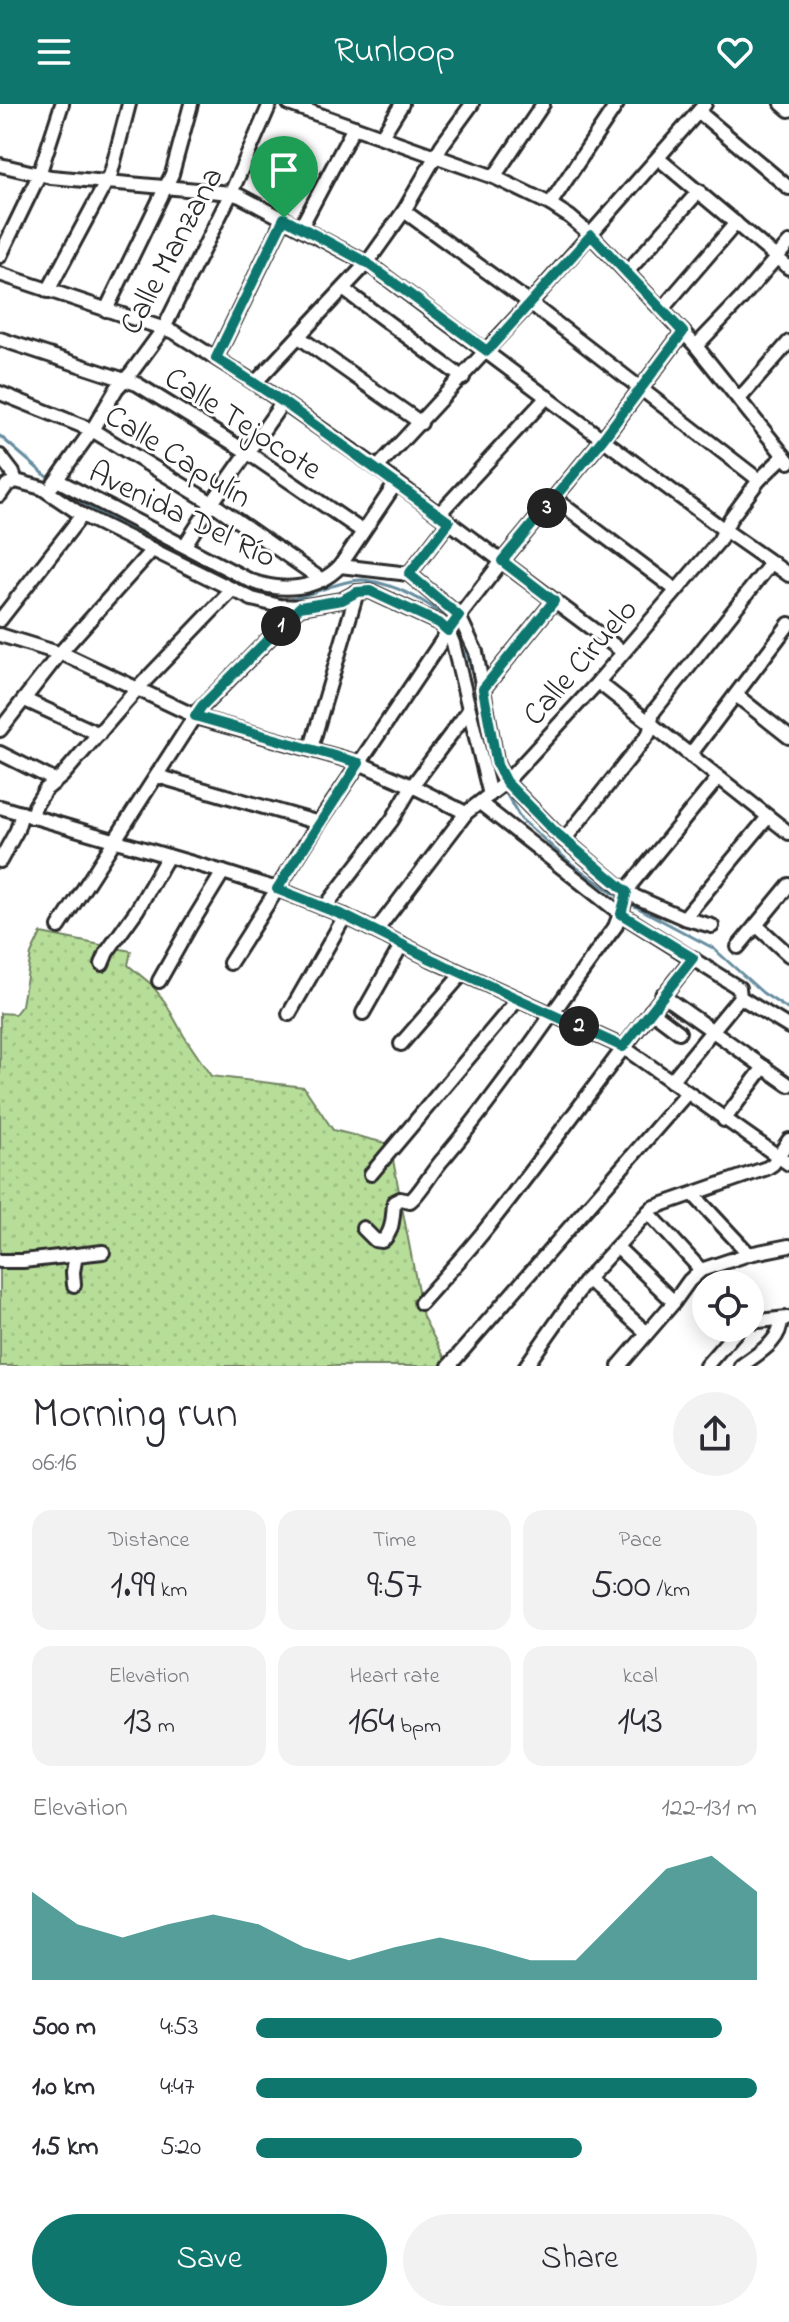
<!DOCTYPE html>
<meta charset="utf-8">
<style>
:root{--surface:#fff;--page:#f2f2f3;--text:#2b2b33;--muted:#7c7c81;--accent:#0f766e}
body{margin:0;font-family:"Indie Flower",sans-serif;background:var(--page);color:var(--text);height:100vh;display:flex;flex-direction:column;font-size:30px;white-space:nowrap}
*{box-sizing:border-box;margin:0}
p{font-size:26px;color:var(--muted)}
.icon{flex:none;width:44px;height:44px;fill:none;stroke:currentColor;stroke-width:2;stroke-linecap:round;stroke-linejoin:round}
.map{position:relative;height:1262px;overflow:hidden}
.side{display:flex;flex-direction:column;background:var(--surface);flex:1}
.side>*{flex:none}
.tools{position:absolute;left:692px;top:1166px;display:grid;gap:16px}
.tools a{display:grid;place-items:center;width:72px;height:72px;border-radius:50%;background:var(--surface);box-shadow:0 4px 20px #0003;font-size:40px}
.pin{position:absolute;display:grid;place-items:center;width:68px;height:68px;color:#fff;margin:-82px -34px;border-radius:50% 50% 50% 0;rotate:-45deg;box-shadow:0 0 8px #0007}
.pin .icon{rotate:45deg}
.km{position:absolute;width:40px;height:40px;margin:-20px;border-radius:50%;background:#222;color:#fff;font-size:22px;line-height:40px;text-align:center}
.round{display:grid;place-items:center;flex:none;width:84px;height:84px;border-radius:42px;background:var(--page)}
.head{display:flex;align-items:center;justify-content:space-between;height:136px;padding:0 32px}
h1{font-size:44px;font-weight:600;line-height:60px}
.stats{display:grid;grid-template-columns:repeat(3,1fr);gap:12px;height:136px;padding:8px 32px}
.stats div{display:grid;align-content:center;border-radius:20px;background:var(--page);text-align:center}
.stats b{font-size:40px;font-weight:600}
.stats small{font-size:22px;font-weight:400}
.stats p{font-size:22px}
.chart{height:224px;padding:16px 32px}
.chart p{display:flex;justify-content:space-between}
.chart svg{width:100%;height:144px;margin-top:8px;fill:var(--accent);opacity:.7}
.action{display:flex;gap:16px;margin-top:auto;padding:16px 32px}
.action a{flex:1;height:92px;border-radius:48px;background:var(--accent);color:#fff;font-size:32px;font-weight:600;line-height:92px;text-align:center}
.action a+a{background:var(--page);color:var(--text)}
ul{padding:0 32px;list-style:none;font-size:26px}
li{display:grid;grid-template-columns:128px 96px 1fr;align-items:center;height:60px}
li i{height:20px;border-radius:10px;background:var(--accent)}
header{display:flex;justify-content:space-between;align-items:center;height:104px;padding:0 32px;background:var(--accent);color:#fff;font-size:36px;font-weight:600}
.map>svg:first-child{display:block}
.grass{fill:url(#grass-dots);stroke:#718462;stroke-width:2}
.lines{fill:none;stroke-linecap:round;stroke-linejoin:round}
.stream{stroke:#668ea1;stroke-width:3}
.minor-casing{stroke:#2b2b2b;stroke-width:18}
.minor{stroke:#fff;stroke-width:12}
.route-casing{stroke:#fff;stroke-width:16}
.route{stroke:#0f766e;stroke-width:10}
.labels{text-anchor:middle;stroke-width:6;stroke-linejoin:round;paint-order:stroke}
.street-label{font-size:32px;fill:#2b2b2b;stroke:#fff}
</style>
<header><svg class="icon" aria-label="menu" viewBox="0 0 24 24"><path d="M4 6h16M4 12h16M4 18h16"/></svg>Runloop<svg class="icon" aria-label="heart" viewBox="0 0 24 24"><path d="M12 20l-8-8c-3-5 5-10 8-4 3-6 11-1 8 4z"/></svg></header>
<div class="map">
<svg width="789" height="1262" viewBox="0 0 789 1262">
<defs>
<pattern id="grass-dots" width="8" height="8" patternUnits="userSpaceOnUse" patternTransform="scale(2)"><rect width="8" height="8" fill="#b7de99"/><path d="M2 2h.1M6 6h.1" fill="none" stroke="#9ebf84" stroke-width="1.8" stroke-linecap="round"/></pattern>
</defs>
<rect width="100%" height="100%" fill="#fff"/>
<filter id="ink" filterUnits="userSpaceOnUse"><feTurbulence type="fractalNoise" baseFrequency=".0125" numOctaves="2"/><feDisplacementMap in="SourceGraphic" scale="16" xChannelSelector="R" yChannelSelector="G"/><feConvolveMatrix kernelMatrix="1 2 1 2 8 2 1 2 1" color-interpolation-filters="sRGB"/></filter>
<g filter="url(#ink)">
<!-- grass -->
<path class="grass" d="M41,829l90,18 -3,14 23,19 14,18 19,34 27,40 93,11 29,43 57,14 33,173 26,49h-449v-353l15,1 7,-9 9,-51z"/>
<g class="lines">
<!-- stream -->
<g class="stream">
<path d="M0,332l51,44"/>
<path d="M63,385c40,31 90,51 135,73 24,13 50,31 77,37 16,3 33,-5 48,-10 12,-4 29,-10 41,-9 31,4 64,21 87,42"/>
<path d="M461,529l12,43 19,94 8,14"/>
<path d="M504,686l17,29 52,46 47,33"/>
<path d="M627,798l86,46 50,45 26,17"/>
</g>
<!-- minor casing -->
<g class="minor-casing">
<g id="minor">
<path d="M289,0l205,73 56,27 20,13 21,18 105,111 93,116"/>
<path d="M782,0l7,6"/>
<path d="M699,8l90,76"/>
<path d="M382,32l20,-32"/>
<path d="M659,55l130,109"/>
<path d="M0,61l51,12 180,16 9,3 127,67 352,263 70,49"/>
<path d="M494,73l49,-73"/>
<path d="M550,100l67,-100"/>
<path d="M404,107l126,92 229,177"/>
<path d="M301,123l53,-100"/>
<path d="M0,152l39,-81 23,-71"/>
<path d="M627,168l72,-81"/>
<path d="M0,170l174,58 81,51 122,85 246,184"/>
<path d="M343,185l120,89"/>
<path d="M48,187l63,-118 18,-69"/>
<path d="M662,205l74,-86"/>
<path d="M106,206l66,-136 19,-70"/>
<path d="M299,233l122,86"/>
<path d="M0,235l137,45 110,68 115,79"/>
<path d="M696,242l44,-46 49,-57"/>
<path d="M216,254l68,-140"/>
<path d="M255,279l112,-120 37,-52 38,-66 30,-41"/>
<path d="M0,289l92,37 120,73 110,77"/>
<path d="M739,295l50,-57"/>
<path d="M0,352l13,17 3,8 26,7 40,27 170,84 28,7 20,1 42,-7 15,-8 13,-1 69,32 9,8 5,12 37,152"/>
<path d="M377,364l153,-165 175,-199"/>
<path d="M57,376l194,101c30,11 65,10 89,-15l69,8 50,42 17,36 21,113 9,17 47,48 65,55 18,12 48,21 28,8"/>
<path d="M53,381l39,-55 25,-42 14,-15 33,-45 67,-135 39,-89"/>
<path d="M0,391l7,-10 9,-4"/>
<path d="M555,395l121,91"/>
<path d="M439,410l108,-117"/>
<path d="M185,441l27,-42 71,-101"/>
<path d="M340,462l56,-83"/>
<path d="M409,470l40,-52"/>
<path d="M0,516l82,-105"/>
<path d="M0,531l68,21 131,62 160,45 53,23 54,27"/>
<path d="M598,578l191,151"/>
<path d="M483,585l71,-88"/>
<path d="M736,591l53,42"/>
<path d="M25,596l74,34"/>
<path d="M0,626l60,-77 93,-104"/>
<path d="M311,644l46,-156"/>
<path d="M0,649l56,28"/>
<path d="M690,651l99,-131"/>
<path d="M157,672l162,47"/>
<path d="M480,699l141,111 118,74 1,9 49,30"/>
<path d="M0,703l223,65 54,17 68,27 86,43 192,88 166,117"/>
<path d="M32,713l3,-11 10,-16 17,-14 76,-88 95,-99"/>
<path d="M564,736l84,-105c5,-8 1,-16 6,-24l118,-149"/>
<path d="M0,757l17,-31 5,-17"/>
<path d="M325,803l67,-87 20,-34 57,-76"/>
<path d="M684,814l84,-101"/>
<path d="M756,821l33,30"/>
<path d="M59,823l139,-216 102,-104"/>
<path d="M376,827l90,-118 40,-31 92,-100 121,-141 11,-22 29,-39 25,-24"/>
<path d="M738,843l51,-62"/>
<path d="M230,859l89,-140 130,-193 53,-69 101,-122 80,-107"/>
<path d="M102,860l5,-12 30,-42 31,-54"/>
<path d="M159,877l31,-55 33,-54"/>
<path d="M662,891l127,90"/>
<path d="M651,907l28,21"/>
<path d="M363,909l39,-69"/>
<path d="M289,910l56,-98"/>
<path d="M401,940l61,-70"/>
<path d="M671,977l69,-84"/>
<path d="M724,1016l40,-53"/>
<path d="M371,1070l147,-175"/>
<path d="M693,1090l56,60"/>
<path d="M648,1108l53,58"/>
<path d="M363,1124l12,12 7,1c11,-8 11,-25 12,-39l6,-3 10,2c9,-6 24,-33 34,-43 62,-74 114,-155 171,-231l17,-44 86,-105"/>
<path d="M618,1144l56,54"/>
<path d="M0,1157h23l80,-9"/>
<path d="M587,1175l60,54"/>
<path d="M74,1181l-1,-13 3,-17"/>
<path d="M421,1199c23,-26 47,-51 68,-78 70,-88 134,-180 204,-267"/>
<path d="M750,1218l37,-4"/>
<path d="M449,1262l238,-273"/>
<path d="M526,1262l61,-87 65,-71 115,-40 6,-4 16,-24"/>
<path d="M619,1262l55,-64 15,-21 12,-11 48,-16 40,-8"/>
<path d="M706,1262l33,-38"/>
<path d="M741,1262c17,-13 40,-24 40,-47"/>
</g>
</g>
<!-- minor -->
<use href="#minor" class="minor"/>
</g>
</g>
<g class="lines" filter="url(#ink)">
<!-- route casing -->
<g class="route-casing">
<path id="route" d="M284,114l83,45 120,88 104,-116 92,97 -80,107 -101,122 52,40 -71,88 14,76 9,17 47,48 74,62 -6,22 72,44 -70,89 -192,-88 -86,-43 -68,-27 82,-126 -164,-47 7,-10 98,-99 42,-7 15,-8 13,-1 69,32 9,8 11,-15 -50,-42 40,-52 -166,-120 -67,-44z"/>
</g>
<!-- route -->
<use href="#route" class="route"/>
</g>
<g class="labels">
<!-- street labels -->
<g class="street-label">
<text transform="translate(170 146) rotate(-62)" y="11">Calle Manzana</text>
<text transform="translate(244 318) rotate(33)" y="11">Calle Tejocote</text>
<text transform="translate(179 351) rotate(32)" y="11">Calle Capulín</text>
<text transform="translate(183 409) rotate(26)" y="11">Avenida Del Río</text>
<text transform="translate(579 557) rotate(-49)" y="11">Calle Ciruelo</text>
</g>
</g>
</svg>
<div class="tools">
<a><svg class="icon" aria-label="locate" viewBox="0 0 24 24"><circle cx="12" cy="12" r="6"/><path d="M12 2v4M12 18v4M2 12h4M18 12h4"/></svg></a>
</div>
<div class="pin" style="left:284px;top:114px;background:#1e9e55"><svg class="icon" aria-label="arrive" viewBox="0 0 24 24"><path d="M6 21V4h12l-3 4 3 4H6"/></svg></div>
<b class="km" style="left:281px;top:522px">1</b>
<b class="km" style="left:579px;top:922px">2</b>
<b class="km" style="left:547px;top:404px">3</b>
</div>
<section class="side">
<div class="head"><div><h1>Morning run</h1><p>06:16</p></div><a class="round"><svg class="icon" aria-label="share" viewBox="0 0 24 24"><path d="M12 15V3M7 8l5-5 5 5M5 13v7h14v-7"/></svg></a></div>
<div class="stats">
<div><p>Distance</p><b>1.99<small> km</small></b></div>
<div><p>Time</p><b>9:57</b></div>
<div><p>Pace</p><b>5:00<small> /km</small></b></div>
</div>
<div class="stats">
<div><p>Elevation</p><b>13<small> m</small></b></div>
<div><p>Heart rate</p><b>164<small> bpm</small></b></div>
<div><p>kcal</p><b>143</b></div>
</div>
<div class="chart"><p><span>Elevation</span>122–131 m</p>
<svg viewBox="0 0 160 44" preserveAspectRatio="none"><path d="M0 44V17L10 27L20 31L30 27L40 24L50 27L60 34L70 38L80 34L90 31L100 34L110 38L120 38L130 24L140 10L150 6L160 17V44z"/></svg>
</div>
<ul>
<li><b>500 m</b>4:53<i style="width:93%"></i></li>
<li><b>1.0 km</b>4:47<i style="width:100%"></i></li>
<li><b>1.5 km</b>5:20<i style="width:65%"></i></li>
</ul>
<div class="action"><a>Save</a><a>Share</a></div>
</section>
